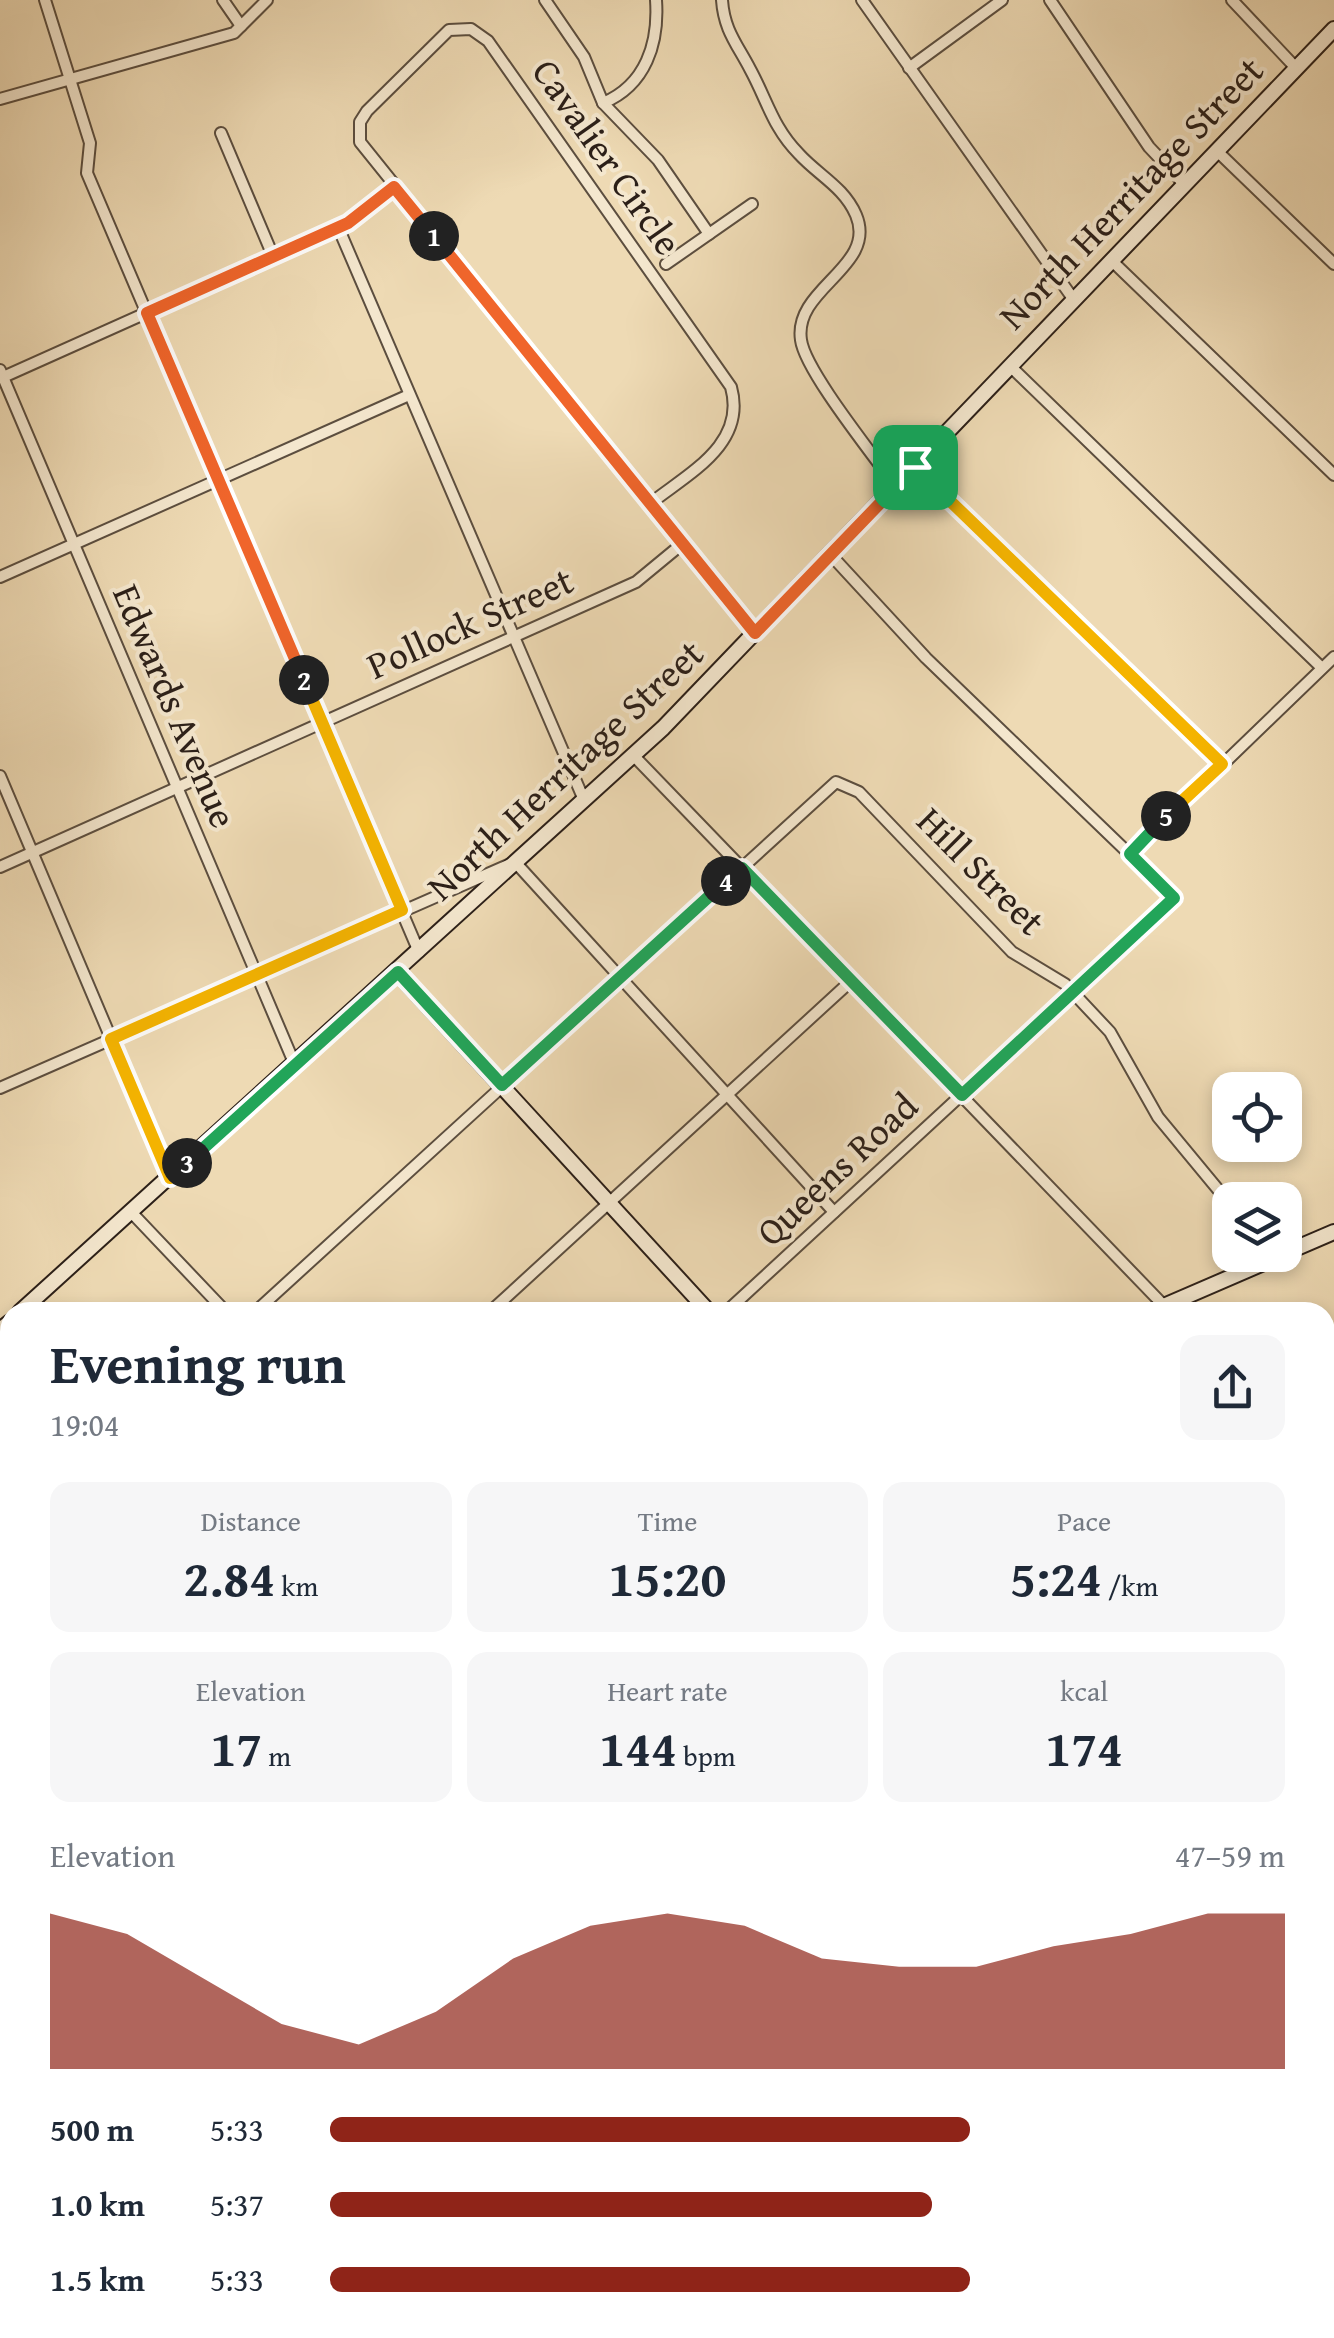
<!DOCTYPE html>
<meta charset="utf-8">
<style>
:root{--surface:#fff;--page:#f6f6f7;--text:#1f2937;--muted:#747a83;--accent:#8f2418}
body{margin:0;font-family:"Gentium Book Plus",serif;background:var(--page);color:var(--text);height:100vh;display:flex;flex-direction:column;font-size:38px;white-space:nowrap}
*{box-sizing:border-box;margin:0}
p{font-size:32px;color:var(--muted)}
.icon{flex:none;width:55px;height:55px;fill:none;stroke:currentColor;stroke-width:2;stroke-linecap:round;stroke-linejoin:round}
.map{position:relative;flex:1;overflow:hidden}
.sheet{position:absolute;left:0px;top:1302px;width:1335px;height:1038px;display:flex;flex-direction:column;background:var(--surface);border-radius:30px 30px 0 0;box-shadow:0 5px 15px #0003}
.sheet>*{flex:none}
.controls{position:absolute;left:1212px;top:1072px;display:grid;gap:20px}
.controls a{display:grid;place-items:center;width:90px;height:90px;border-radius:20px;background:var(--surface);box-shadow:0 5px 15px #0003;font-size:50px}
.pin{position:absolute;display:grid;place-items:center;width:85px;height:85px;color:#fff;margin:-42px;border-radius:20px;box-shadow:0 5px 15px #0006}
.km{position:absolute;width:50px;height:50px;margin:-25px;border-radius:50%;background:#222;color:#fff;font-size:28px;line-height:50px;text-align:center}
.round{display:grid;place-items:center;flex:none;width:105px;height:105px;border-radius:20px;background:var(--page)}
.head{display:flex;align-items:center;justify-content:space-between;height:170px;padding:0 50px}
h1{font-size:55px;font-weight:700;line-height:75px}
.stats{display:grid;grid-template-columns:repeat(3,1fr);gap:15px;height:170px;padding:10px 50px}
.stats div{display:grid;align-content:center;border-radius:20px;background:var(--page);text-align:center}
.stats b{font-size:50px;font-weight:700}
.stats small{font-size:28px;font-weight:400}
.stats p{font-size:28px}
.chart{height:280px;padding:20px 50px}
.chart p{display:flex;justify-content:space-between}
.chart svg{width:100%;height:180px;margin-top:10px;fill:var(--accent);opacity:.7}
ul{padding:0 50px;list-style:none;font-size:32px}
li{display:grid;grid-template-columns:160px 120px 1fr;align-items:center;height:75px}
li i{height:25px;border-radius:12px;background:var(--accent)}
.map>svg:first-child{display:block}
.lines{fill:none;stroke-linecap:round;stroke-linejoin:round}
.stream{stroke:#717b78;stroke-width:2.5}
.street-casing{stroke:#5c4e3f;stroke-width:14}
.secondary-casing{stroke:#2b1f18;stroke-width:18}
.street{stroke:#f4e7ce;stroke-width:10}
.secondary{stroke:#f4e7ce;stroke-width:14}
.split-1-casing{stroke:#fff;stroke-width:20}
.split-2-casing{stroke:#fff;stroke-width:20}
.split-3-casing{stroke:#fff;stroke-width:20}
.split-4-casing{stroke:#fff;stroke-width:20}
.split-5-casing{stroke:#fff;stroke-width:20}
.split-6-casing{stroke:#fff;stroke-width:20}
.split-1{stroke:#f0652b;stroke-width:12}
.split-2{stroke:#f0652b;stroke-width:12}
.split-3{stroke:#f5b400;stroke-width:12}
.split-4{stroke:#22a559;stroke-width:12}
.split-5{stroke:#22a559;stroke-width:12}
.split-6{stroke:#f5b400;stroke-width:12}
.labels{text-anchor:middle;stroke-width:8;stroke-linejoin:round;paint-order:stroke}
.street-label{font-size:38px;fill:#2b1f18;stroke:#f4e7ce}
</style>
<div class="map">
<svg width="1334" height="2338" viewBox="0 0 1334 2338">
<rect width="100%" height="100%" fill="#eedab4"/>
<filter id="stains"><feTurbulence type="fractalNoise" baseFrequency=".002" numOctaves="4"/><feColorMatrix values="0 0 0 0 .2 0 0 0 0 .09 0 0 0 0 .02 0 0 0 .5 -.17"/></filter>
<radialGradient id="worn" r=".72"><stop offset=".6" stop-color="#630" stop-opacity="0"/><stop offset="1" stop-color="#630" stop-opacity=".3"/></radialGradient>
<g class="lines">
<!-- stream -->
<g class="stream">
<path d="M1325,1862l9,-14"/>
<path d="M1325,2282l9,3"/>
<path d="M1044,2338l4,-8"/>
</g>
<!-- street casing -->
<g class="street-casing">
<g id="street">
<path d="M45,0l45,143 -3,30 332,779"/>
<path d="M223,0l18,26"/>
<path d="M545,0l39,57 19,46 55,57 51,74"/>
<path d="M722,0c2,30 15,44 28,69 17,31 23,59 49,85 19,21 45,33 57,61 22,52 -63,73 -55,125 4,31 74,117 95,147"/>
<path d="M862,0l212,300"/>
<path d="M1050,0l99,147 36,38"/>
<path d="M1232,0l64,68"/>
<path d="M909,68l93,-68"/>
<path d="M0,99l234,-66 33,-33"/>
<path d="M603,103c43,-18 56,-60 53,-103"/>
<path d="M221,133l52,123"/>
<path d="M1217,151l117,113"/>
<path d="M338,227l246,573"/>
<path d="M1113,262l221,213"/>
<path d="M666,264l86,-60"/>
<path d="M1010,366l312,302"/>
<path d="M0,370l295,695"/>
<path d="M1,378l346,-155 47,-36"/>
<path d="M915,467l307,297"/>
<path d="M651,503c38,-30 96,-59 80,-116l-243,-346 -17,-12 -22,1 -82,81 -7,11v20l395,491"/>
<path d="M0,577l409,-182"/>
<path d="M633,755l537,557"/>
<path d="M0,776l170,402"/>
<path d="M1130,854l204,-197"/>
<path d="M0,867l636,-285 46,-38"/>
<path d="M0,1088l515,-226 319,350"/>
<path d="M132,1213l94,99"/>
<path d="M255,1312l581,-530 23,10 153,160 53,32 45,48 48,85 72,87"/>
<path d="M490,1312l361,-331"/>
<path d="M726,1312l449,-414 -249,-240 -96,-104"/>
<path d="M1325,1475l9,9"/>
<path d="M1325,1627l9,-7"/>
<path d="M1325,1784l9,10"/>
<path d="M0,1929l10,36"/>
<path d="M0,2066l10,-4"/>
<path d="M1325,2189l9,1"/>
<path d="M0,2219l10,22"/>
<path d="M0,2300l10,-4"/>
<path d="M51,2330l4,8"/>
<path d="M148,2330l4,8"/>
<path d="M431,2330l4,8"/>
<path d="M735,2338l1,-8"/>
<path d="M921,2338l5,-8"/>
</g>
</g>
<!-- secondary casing -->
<g class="secondary-casing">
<g id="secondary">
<path d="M397,972l312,340"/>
<path d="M1285,1253l49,-21"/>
<path d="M20,1312l643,-584 671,-699"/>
<path d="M1150,1312l132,-57"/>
<path d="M0,1330l10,-8"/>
<path d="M0,1819l10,-5"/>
<path d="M1325,1988l9,10"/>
</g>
</g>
<!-- street -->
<use href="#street" class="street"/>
<!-- secondary -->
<use href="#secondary" class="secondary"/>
</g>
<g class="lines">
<!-- split-1 casing -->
<g class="split-1-casing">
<path id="split-1" d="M434,236l321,397 160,-166"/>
</g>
<!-- split-2 casing -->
<g class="split-2-casing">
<path id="split-2" d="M304,680l-157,-367 201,-90 46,-36 40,49"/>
</g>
<!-- split-3 casing -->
<g class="split-3-casing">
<path id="split-3" d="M187,1163l-17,15 -59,-139 291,-129 -98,-230"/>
</g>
<!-- split-4 casing -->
<g class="split-4-casing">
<path id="split-4" d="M187,1163l211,-191 104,113 224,-204"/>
</g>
<!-- split-5 casing -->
<g class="split-5-casing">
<path id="split-5" d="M726,881l16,-13 220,227 212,-197 -44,-44 36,-38"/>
</g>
<!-- split-6 casing -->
<g class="split-6-casing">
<path id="split-6" d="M915,467l307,297 -56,52"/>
</g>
<!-- split-1 -->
<use href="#split-1" class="split-1"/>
<!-- split-2 -->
<use href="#split-2" class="split-2"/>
<!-- split-3 -->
<use href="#split-3" class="split-3"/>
<!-- split-4 -->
<use href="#split-4" class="split-4"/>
<!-- split-5 -->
<use href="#split-5" class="split-5"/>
<!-- split-6 -->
<use href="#split-6" class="split-6"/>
</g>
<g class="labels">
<!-- street labels -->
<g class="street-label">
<text transform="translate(607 157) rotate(55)" y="13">Cavalier Circle</text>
<text transform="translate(1131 193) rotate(-46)" y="13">North Herritage Street</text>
<text transform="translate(470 623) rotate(-24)" y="13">Pollock Street</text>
<text transform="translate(175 706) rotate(67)" y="13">Edwards Avenue</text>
<text transform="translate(565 770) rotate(-43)" y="13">North Herritage Street</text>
<text transform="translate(981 871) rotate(45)" y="13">Hill Street</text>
<text transform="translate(837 1169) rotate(-43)" y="13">Queens Road</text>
</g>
</g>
<rect width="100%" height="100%" filter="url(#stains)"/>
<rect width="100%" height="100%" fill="url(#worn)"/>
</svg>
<div class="controls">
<a><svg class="icon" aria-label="locate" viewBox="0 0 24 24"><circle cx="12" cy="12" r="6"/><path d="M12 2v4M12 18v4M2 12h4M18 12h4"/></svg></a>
<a><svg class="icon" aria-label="layers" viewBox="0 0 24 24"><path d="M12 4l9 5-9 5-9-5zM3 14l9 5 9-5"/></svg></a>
</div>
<div class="pin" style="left:915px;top:467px;background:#1e9e55"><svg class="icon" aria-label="arrive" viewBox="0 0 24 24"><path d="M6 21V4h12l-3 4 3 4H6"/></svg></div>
<b class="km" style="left:434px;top:236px">1</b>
<b class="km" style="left:304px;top:680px">2</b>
<b class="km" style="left:187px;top:1163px">3</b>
<b class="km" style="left:726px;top:881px">4</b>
<b class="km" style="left:1166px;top:816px">5</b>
<section class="sheet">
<div class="head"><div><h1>Evening run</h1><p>19:04</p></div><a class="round"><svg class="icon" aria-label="share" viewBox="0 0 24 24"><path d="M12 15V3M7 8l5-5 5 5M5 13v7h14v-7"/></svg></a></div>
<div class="stats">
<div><p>Distance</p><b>2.84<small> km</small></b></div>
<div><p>Time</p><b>15:20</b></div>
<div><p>Pace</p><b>5:24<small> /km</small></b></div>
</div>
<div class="stats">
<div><p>Elevation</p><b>17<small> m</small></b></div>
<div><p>Heart rate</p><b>144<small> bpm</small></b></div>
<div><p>kcal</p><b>174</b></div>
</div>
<div class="chart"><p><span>Elevation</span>47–59 m</p>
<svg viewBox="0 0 160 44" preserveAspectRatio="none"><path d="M0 44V6L10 11L20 22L30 33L40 38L50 30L60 17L70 9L80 6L90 9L100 17L110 19L120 19L130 14L140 11L150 6L160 6V44z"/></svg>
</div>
<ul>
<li><b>500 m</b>5:33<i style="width:67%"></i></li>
<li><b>1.0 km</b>5:37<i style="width:63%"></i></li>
<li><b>1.5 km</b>5:33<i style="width:67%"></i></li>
</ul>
</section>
</div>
